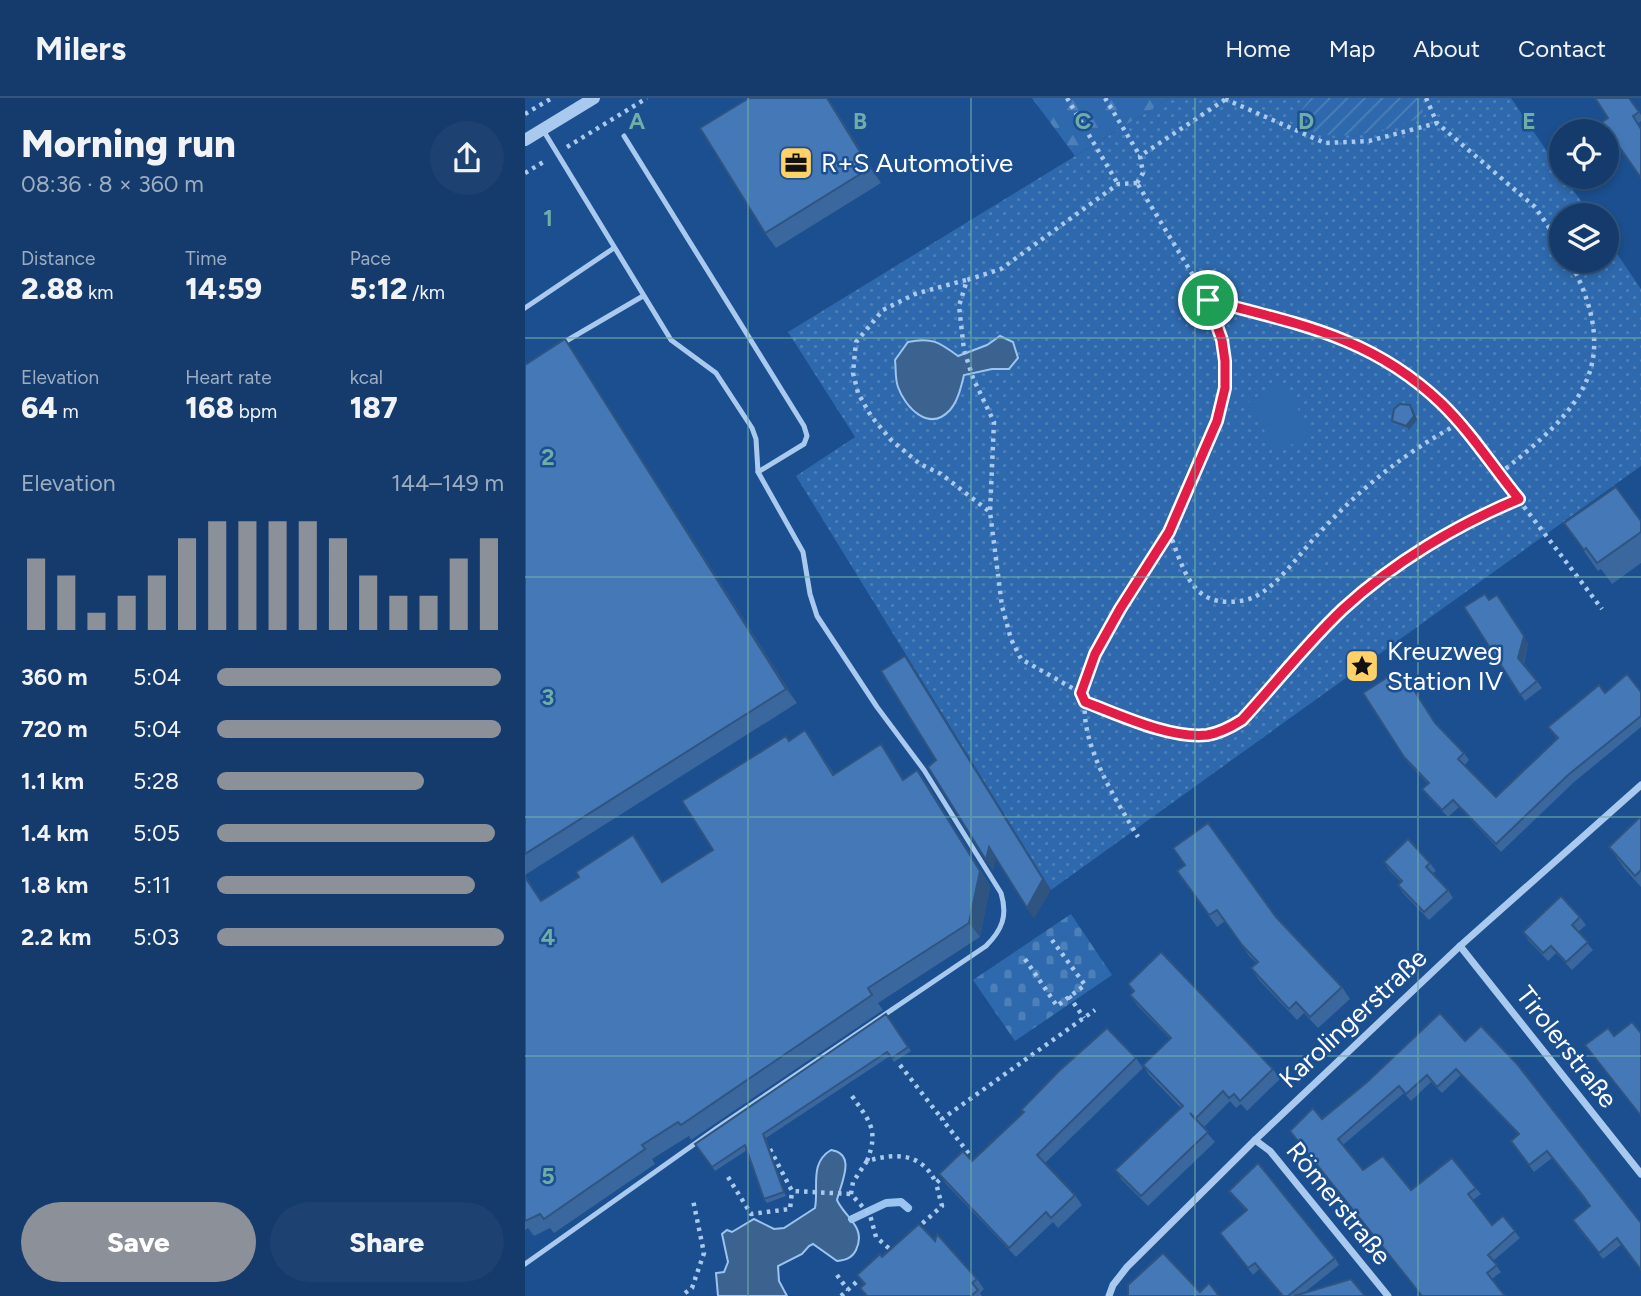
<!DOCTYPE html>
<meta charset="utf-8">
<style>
:root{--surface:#143b6b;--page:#1d4271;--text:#f1f3f6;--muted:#9dadc1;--line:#33557e;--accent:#8c9099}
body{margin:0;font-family:Figtree,sans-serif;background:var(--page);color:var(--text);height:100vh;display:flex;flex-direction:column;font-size:26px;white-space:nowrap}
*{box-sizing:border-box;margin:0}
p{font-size:23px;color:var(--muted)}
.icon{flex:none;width:38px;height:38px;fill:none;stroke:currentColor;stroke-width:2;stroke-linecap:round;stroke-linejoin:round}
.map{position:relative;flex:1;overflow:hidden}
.details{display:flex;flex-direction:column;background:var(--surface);width:525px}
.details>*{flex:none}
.buttons{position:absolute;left:1024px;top:21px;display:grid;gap:14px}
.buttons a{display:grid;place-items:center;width:70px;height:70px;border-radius:50%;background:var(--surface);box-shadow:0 4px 10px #0003,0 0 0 2px var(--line);font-size:35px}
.pin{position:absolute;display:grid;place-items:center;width:60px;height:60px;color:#fff;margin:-30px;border:4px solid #fff;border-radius:50%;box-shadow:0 2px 7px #0007}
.round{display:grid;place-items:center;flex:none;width:74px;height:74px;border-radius:37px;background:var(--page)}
.overview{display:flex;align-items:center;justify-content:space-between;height:119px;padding:0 21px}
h1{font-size:38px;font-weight:800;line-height:52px}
.figures{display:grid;grid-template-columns:repeat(3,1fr);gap:10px;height:119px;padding:7px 21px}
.figures div{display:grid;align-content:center}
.figures b{font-size:30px;font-weight:800}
.figures small{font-size:19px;font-weight:400}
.figures p{font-size:19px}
.chart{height:196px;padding:14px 21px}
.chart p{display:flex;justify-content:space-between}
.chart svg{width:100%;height:126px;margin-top:7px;stroke:var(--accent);stroke-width:6}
.cta{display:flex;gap:14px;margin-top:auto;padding:14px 21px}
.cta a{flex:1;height:80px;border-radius:42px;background:var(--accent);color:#fff;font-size:28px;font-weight:800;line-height:80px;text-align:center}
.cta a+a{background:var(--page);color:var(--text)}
ul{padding:0 21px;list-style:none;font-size:23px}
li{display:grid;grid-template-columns:112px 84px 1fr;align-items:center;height:52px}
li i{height:18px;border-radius:9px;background:var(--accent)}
header{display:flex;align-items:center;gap:42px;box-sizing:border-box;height:98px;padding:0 35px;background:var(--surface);border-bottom:2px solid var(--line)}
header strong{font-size:33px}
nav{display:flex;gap:38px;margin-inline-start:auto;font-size:24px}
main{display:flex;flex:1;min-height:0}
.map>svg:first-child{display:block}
.forest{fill:url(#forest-firs)}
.cemetery{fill:url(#cemetery-stones)}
.park{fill:url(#park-dots)}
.garden{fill:url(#garden-furrows)}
.pitch{fill:#2e69ad}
.water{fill:#3c6290;stroke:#9cc4f0;stroke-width:2}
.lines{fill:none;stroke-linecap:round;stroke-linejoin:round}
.stream{stroke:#9cc4f0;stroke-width:8}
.path{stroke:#a9c9ee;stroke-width:4.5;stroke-dasharray:3.5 5;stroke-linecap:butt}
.service{stroke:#a9c9ee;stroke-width:5}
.minor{stroke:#a9c9ee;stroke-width:7}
.tertiary{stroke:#a9c9ee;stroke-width:12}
.wall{fill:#3a679d}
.shaded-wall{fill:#305480}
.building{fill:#4478b7;stroke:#305480;stroke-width:2}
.route-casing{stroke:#fff;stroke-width:14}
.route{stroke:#e11d48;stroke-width:9}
.grid{fill:none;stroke:#6fada8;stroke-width:2;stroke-opacity:0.55}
.labels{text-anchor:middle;stroke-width:5;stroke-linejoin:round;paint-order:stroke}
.poi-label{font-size:26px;fill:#fff;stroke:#1b4f8f;text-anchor:start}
.street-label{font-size:26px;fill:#fff;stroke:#1b4f8f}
.grid-label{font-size:23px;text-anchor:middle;font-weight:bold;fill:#6fada8;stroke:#1b4f8f;stroke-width:5;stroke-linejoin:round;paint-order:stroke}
</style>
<header>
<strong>Milers</strong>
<nav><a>Home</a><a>Map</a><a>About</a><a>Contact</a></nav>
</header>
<main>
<section class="details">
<div class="overview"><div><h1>Morning run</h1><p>08:36 · 8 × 360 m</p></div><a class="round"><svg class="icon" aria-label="share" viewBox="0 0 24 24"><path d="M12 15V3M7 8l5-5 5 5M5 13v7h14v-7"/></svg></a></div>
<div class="figures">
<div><p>Distance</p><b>2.88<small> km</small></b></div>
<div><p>Time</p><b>14:59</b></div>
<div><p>Pace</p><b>5:12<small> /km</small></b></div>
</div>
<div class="figures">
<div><p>Elevation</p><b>64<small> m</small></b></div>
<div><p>Heart rate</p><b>168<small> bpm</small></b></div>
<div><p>kcal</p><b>187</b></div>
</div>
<div class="chart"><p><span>Elevation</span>144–149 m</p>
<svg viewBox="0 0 160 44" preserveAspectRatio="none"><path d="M5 44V19M15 44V25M25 44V38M35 44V32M45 44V25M55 44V12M65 44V6M75 44V6M85 44V6M95 44V6M105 44V12M115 44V25M125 44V32M135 44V32M145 44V19M155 44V12"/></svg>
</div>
<ul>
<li><b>360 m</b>5:04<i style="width:99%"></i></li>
<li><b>720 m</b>5:04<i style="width:99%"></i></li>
<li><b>1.1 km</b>5:28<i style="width:72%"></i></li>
<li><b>1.4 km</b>5:05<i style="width:97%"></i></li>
<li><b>1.8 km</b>5:11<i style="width:90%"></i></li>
<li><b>2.2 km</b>5:03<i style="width:100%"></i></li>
</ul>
<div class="cta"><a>Save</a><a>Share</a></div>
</section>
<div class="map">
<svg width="1116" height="1198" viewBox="0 0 1116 1198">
<defs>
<pattern id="forest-firs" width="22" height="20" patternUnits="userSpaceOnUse" patternTransform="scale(1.75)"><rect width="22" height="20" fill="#2e69ad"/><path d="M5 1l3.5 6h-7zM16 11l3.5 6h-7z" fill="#4d80b9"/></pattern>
<pattern id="cemetery-stones" width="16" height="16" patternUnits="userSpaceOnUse" patternTransform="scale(1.75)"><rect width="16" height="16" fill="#2e69ad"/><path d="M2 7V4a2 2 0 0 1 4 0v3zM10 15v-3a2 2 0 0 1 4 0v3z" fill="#4d80b9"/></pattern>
<pattern id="park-dots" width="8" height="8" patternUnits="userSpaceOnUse" patternTransform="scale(1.75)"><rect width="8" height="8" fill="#2e69ad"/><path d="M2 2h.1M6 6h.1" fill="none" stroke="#4d80b9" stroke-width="1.8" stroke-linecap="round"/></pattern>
<pattern id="garden-furrows" width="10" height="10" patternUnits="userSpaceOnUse" patternTransform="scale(1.75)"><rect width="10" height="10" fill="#2e69ad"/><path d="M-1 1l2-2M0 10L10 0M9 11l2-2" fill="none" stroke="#4d80b9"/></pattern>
</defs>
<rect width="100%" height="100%" fill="#1b4f8f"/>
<!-- forest -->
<path class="forest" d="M507,0h138l-95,58z"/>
<!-- cemetery -->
<path class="cemetery" d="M546,816l41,61 -97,66 -42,-61z"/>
<!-- park -->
<path class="park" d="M645,0h341l50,74v5h3l27,38h-30v46h46v-22l34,50v177l-590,424 -255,-414 59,-39 -67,-105z"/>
<!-- garden -->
<path class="garden" d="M786,0h106l8,17c-28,14 -78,26 -108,18 -9,-2 -17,-8 -26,-11z"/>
<!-- pitch -->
<path class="pitch" d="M756,284l31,50 -34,21 -31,-50z"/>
<!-- water -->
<g class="water">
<path d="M475,238l13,6 5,16 -9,11h-17l-28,6c-3,12 -6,26 -14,35 -21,23 -45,-3 -52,-23 -3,-8 -2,-19 -3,-27l13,-18c24,-5 31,0 50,14l29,-11z"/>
<path d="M306,1052c26,4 10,33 6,50 8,18 30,27 19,50 -4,8 -10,10 -19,11l-24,-17 -4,2 -7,8 -24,12 1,15 8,15h-69l-2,-23 8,-1 4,-10 -6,-28 5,-4 5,2 22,-13 20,10 10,-1 31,-20c4,-21 -6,-45 16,-58z"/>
</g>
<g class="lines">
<!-- stream -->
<path class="stream" d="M327,1121l34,-16 15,-1 7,6"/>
<!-- path -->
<g class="path">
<path d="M542,0l51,86"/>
<path d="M580,0l35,58"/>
<path d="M901,0l11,25 98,84 26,38"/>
<path d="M700,1l100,44 44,-2 68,-18"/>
<path d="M0,16l27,-16"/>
<path d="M42,49l80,-49"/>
<path d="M0,75l20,-12"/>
<path d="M612,85l-19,1 -117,85 -34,11 -8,26 5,44 9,28 21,44 -4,90 12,94 9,33 10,20 60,34 4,9c35,13 85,37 122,33 13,-2 24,-8 35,-15 33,-36 66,-78 101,-111 50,-46 113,-84 176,-110"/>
<path d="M612,85l6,-10 -3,-17 86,-57"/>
<path d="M441,182l-51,14 -32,16 -27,32 -3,31 5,20 13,23 20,24 29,24 21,10 49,38"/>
<path d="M683,202l136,39 46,24 30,22 40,38 142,186"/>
<path d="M974,376c81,-64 126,-108 71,-213"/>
<path d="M644,434c9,21 16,52 36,64 13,8 34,7 47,2 26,-11 49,-47 69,-67 41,-44 86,-80 139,-108"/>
<path d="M556,595l14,-39 25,-45 49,-77 48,-111 8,-33 -3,-48 -14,-40 -71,-117"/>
<path d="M560,604c-4,44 31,98 53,135"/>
<path d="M500,861l32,47 28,-21 -33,-45"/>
<path d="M544,898l15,22"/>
<path d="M375,967l42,54"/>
<path d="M327,998c18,26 27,34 15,65 28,-8 55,-9 69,22"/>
<path d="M245,1051l22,42 59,3"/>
<path d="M438,1061l6,-5 -27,-35 153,-109"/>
<path d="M342,1063l-14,21 -2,12 19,21 6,22 16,14"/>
<path d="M203,1079l23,37 39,-5 2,-18"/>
<path d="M391,1131l26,-23 -6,-23 10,-9"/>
<path d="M312,1177l11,15"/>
<path d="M160,1195l7,-5 12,-35 -11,-53"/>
<path d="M316,1198l21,-19"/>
</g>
<!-- service -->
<g class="service">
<path d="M99,38l180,290 3,10 -3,8 -46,28"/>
<path d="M0,210l89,-60"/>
<path d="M36,246l82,-48"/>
<path d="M0,1166l192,-136 269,-182c16,-16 22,-30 15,-53l-77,-123 -47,-63 -60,-91 -7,-22 -7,-42 -45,-80 -2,-33 -4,-11 -36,-55 -45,-33 -128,-210"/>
</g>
<!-- minor -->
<g class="minor">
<path d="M935,848l181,228"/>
<path d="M730,1042l15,11 118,145"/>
<path d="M584,1198l4,-11 14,-18 128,-127 205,-194 181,-161"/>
</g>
<!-- tertiary -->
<path class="tertiary" d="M0,42l69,-42"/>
</g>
<!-- wall -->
<g class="wall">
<path d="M303,0l53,85 -105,65 -11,-15z"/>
<path d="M1104,0l12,17v6l-3,3 -30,-6z"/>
<path d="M50,256l222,349 -272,172v-510z"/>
<path d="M888,311l4,11 -8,10 -14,-6 -3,-3z"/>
<path d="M1116,423v42l-29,21 -11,-15 -3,2 -34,-48z"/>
<path d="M964,502l39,43 -4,21 18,24 -17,13 -61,-94z"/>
<path d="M869,585l70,70 5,7 -5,6 32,31 61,-58 -9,-12 57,-34 36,-1v35l-68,56 -72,69 -42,-45 -11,10 -20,-20 -6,-8 6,-5 -19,-20 -5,-7z"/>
<path d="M264,642l26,5 19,29 47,-30 23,36 23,4 63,102 -10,51 -102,66 5,7 -192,130 -2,-4 -37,23 3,5 -101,69 -4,-5 -16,8 -6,-8 -3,2v-355l16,26 38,-24 54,-42 30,47 50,-32z"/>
<path d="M1116,720v69l-17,-19 -15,-21z"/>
<path d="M859,764l46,1 6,8 -3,2 15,17 5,8 -24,22 -26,-27 -5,-8 3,-3 -12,-12z"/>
<path d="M652,773l99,46 66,70 8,12 -32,29 -14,-15 -7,7 -38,-40 -8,-12 6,-5 -7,-6 -25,-36 -8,6z"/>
<path d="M1055,819l6,8 -8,7 15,18 -21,20 -16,-17 -8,8 -20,-21 -5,-8z"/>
<path d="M603,886l145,85 7,10 -33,32 -6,-7 -5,4 -6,-7 -27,27 12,14 -67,64 -26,-26 -7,-10 66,-62 -32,-33 -6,-10 27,-26 -33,-34 -7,-10 3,-3z"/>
<path d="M915,915l181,232 -18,14 -26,-32 13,-21 -2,-2 -36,-46 -18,14 -23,-31 8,-6 -58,-60 -19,18 -11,-11 -20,19 -7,-8 -61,52 20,25 48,20 65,-2 5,6 -8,6 19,25 11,-9 17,22 -27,23 8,11 -9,7 -70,17 -100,-177 44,-36z"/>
<path d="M361,916l25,37 -17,11 -4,-6 -124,82 20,58 -19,7 -3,-4 -17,-49 -32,21 -20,-27z"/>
<path d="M611,960l7,10 -98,95 30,32 7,10 -24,23 -5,-6 -37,35 -70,-73 -7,-10 33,-13z"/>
<path d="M704,1093l106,67 4,7 -35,28 61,3h-83l-23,-27 -6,6 -28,-36 21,-28z"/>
<path d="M410,1143l42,38 7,10 -4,4 2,3h-116l-6,-8 4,-3 -7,-10 25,-18z"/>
</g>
<!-- shaded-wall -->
<g class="shaded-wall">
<path d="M302,0h1l53,85 -11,-15z"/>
<path d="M40,241l10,15 222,349 -11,-14z"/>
<path d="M885,307l3,4 4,11 -8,10 -3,-4z"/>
<path d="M972,497l31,48 -5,22 -5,-7z"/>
<path d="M380,558l146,234 -17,29 -7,-11z"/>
<path d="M392,672l73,116 -10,51 -11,-14z"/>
<path d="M108,737l10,15 29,47 -10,-15z"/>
<path d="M464,749l7,10 -3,14 -7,-11z"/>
<path d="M238,1036l3,4 20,58 -2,-4z"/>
</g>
<!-- building -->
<g class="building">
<path d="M224,0h78l43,70 -105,65 -65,-105z"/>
<path d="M1070,0h34l10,14 -6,4 8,13v49l-39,-56 6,-4z"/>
<path d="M40,241l221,350 -261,165v-489z"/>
<path d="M875,306l10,1 4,11 -8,10 -14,-5 2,-12z"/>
<path d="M1091,389l25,34v11l-44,31 -11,-15 -2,2 -20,-27z"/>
<path d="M960,496l4,6 8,-5 27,41 -6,22 19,23 -17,14 -56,-88z"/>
<path d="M380,558l138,223 -16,29 -38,-61 -3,13 -58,-93 8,-7 -55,-89z"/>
<path d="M1102,576l14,18v24l-73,59 -72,69 -43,-44 -11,10 -20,-21 7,-6 -25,-26 -41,-64 26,-17 5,7 11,-7 30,47 29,30 -6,6 38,38 62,-59 -10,-11 51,-42 6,8z"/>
<path d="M280,632l28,45 48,-31 22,36 14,-10 63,101 -11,52 -101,65 4,7 -191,130 -3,-3 -36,23 3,4 -101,70 -4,-5 -15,7v-344l16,24 38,-24 -3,-5 57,-37 29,47 51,-32 -31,-49 104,-65 3,5z"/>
<path d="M1115,719l1,1v52l-6,6 -26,-29z"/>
<path d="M683,725l68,94 66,70 -32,30 -14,-15 -7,7 -38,-41 7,-6 -16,-17 -25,-35 -8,5 -32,-44 8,-6 -12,-17z"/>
<path d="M883,741l22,24 -4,4 22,23 -24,22 -26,-27 4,-4 -18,-19z"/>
<path d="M1036,798l19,21 -8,8 16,17 -22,20 -15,-16 -8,7 -20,-21z"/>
<path d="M636,854l112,117 -33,32 -6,-7 -5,4 -6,-7 -28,28 -5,-6 18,19 -67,64 -26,-26 68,-64 -40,-41 28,-27 -41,-43 4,-4 -6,-7z"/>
<path d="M915,915l25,28 16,-15 36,38 124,159v47l-24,-32 -18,15 -26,-33 17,-14 -6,-9 -37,-46 -18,14 -18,-24 8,-7 -63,-65 -19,18 -10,-12 -21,19 -7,-8 -61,53 25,31 20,-14 28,34 41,-32 24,30 -8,6 24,31 11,-9 12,15 -27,24 9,10 -10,8 18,23h-83l-132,-165 23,-23 9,11 44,-36z"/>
<path d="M361,916l22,33 -16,11 -5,-6 -124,82 21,58 -20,7 -19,-54 -33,22 -17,-23z"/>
<path d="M1107,924l9,11v83l-56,-71 23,-17 6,8z"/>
<path d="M582,930l29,30 -99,97 38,40 -24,23 -5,-6 -37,36 -70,-74 24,-23 9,10 52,-49 -3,-2 38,-39z"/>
<path d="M733,1065l77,95 -47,38h-5l-28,-33 -7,5 -28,-35 27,-23 -18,-19z"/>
<path d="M394,1126l16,17 2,-7 40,45 -5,4 6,7 -7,6h-104l-7,-8 5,-4 -8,-9 23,-21 2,3z"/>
<path d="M638,1155l37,39 9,-9 10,13h-91v-11z"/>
<path d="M826,1181l14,17h-71z"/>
</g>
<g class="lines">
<!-- route casing -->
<g class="route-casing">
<path id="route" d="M683,202c89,24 163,36 233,103 29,28 52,64 78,96 -63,26 -126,64 -176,110 -36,34 -67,74 -101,111 -11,7 -22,13 -35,15 -37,4 -87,-20 -122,-33l-4,-9 14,-39 25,-45 49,-77 48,-111 8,-33v-27l-3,-21z"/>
</g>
<!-- route -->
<use href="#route" class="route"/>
</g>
<!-- grid -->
<path class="grid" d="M223,0v1198M446,0v1198M670,0v1198M893,0v1198M0,240h1116M0,479h1116M0,719h1116M0,958h1116"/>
<!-- icons -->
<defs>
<g id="office-square" transform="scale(1.75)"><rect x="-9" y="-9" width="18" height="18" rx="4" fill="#ffd166" stroke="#1b4f8f"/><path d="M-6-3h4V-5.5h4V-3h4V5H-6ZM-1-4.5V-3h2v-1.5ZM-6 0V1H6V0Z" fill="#111"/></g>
<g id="sight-square" transform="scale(1.75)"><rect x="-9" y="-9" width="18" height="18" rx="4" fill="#ffd166" stroke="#1b4f8f"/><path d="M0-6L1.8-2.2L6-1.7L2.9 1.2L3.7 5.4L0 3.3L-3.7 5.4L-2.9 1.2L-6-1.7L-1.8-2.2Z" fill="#111"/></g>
</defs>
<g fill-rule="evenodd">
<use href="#office-square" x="271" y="65"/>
<use href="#sight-square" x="837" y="568"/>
</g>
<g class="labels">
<!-- poi labels -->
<g class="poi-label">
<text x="296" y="74">R+S Automotive</text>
<text x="862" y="562">Kreuzweg<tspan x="862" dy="30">Station IV</tspan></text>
</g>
<!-- street labels -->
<g class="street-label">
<text transform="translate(828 920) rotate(-43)" y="9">Karolingerstraße</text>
<text transform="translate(1042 949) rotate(52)" y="9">Tirolerstraße</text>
<text transform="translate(814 1105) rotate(51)" y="9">Römerstraße</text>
</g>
</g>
<g class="grid-label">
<text x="112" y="31">A</text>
<text x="335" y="31">B</text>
<text x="558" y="31">C</text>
<text x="781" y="31">D</text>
<text x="1004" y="31">E</text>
<text x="23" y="128">1</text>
<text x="23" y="367">2</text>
<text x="23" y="607">3</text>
<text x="23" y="847">4</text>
<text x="23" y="1086">5</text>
</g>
</svg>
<div class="buttons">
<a><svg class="icon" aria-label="locate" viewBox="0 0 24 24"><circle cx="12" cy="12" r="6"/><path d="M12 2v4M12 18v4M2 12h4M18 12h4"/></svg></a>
<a><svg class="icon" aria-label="layers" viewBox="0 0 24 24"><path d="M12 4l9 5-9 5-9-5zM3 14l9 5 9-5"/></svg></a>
</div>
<div class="pin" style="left:683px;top:202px;background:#1e9e55"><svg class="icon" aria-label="arrive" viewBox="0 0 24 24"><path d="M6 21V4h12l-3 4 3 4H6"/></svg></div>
</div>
</main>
